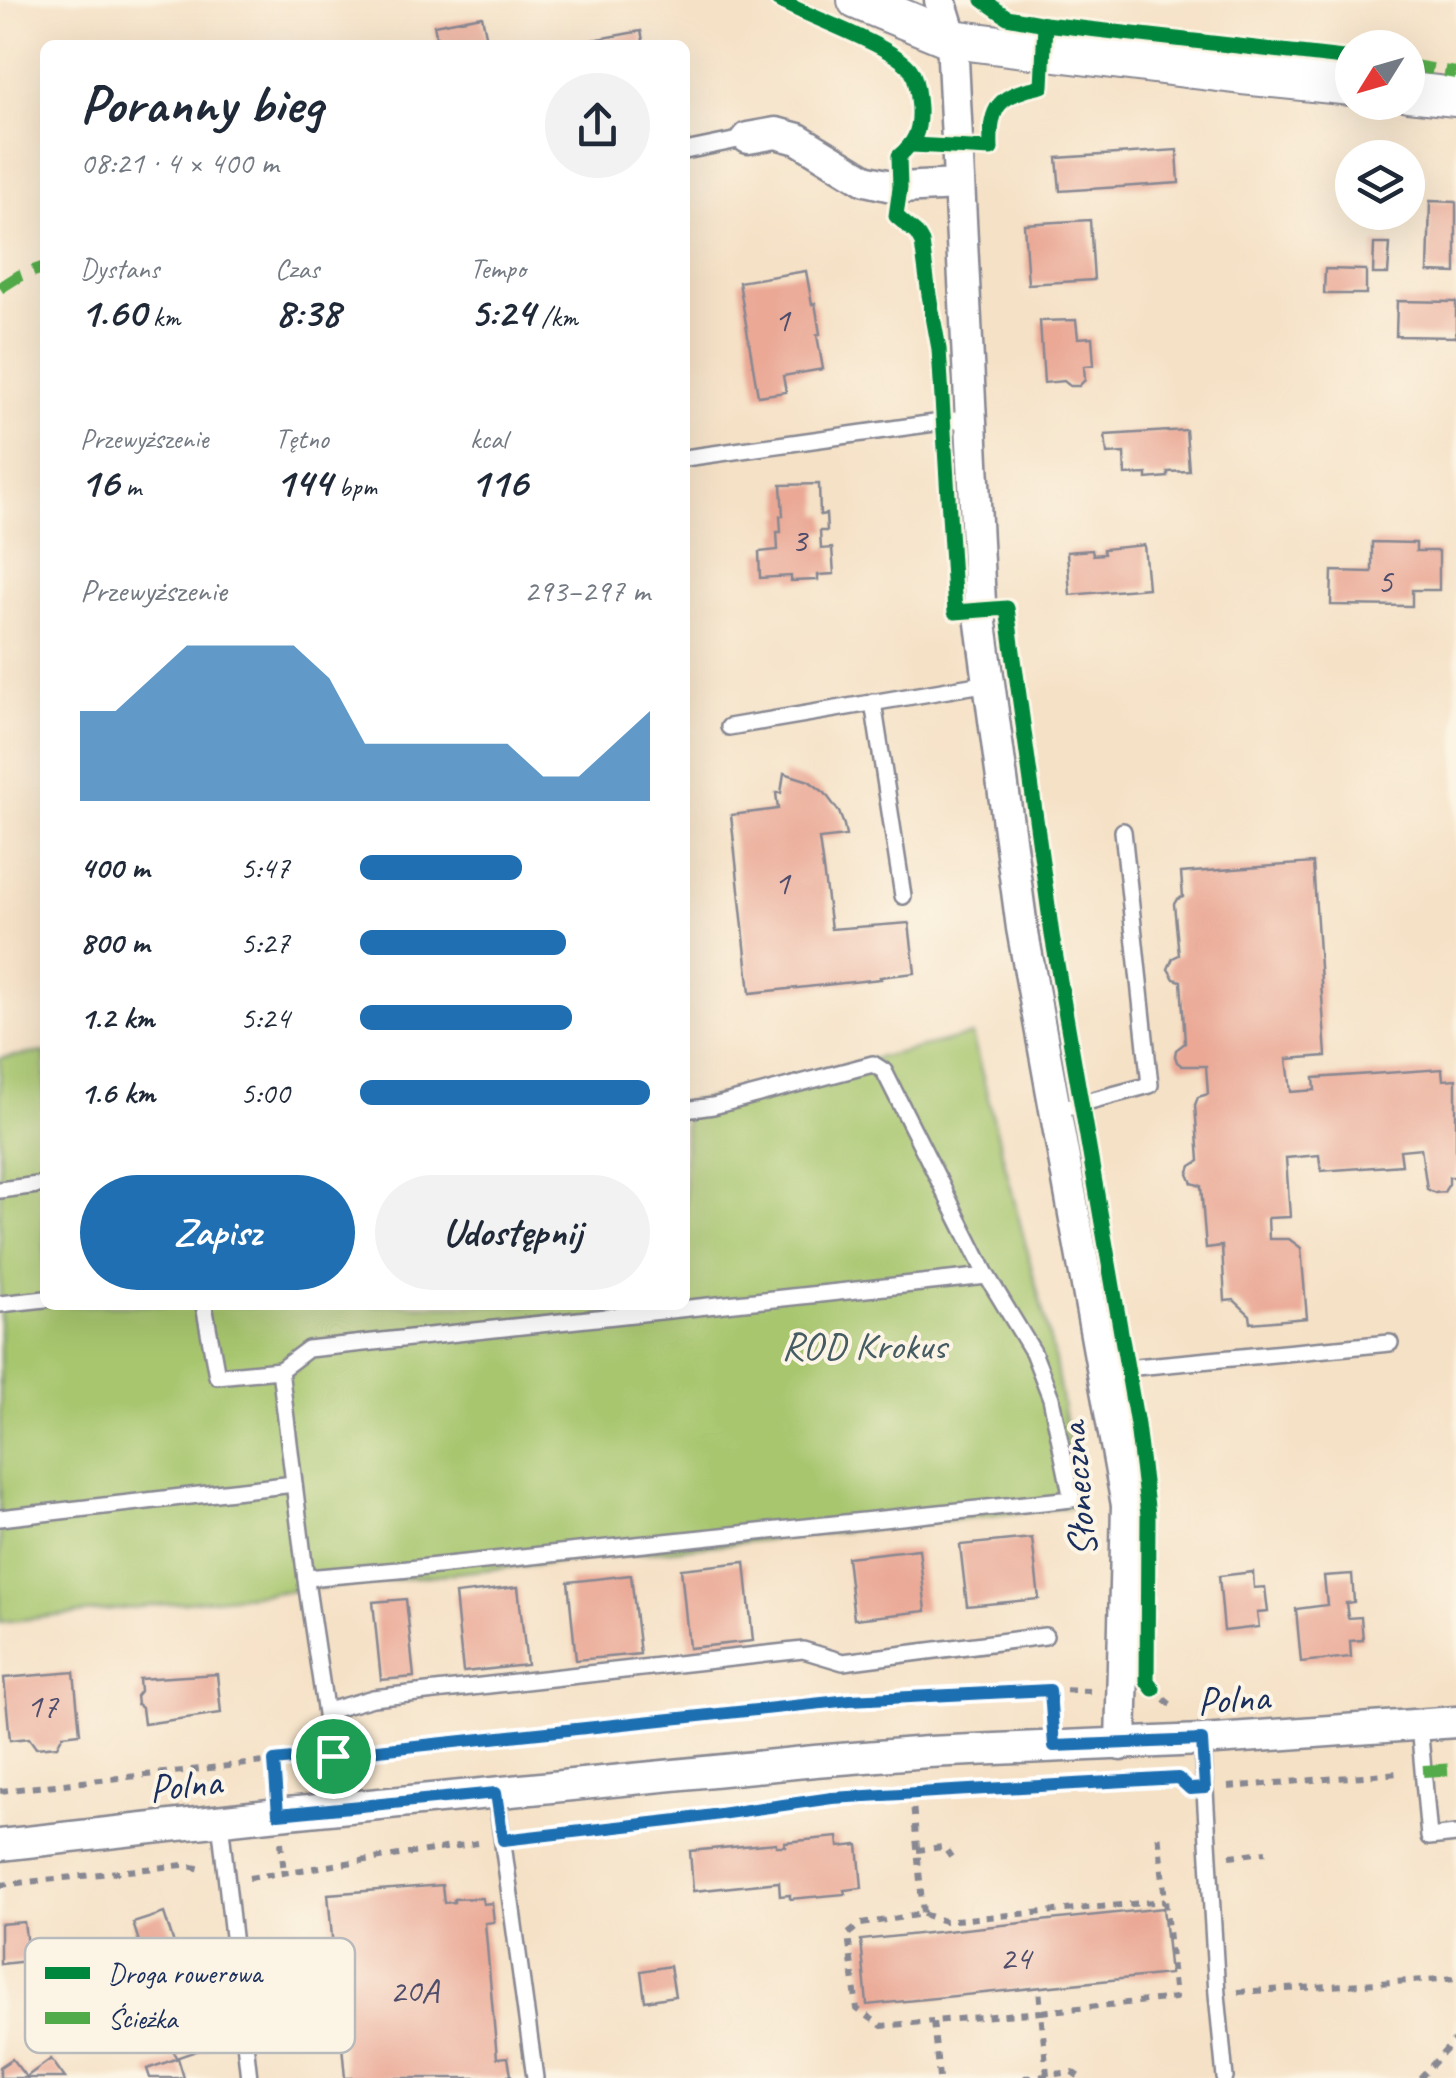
<!DOCTYPE html>
<html lang="pl">
<meta charset="utf-8">
<style>
:root{--surface:#fff;--page:#f2f2f3;--text:#1f2937;--muted:#747a83;--accent:#1f6fb2}
body{margin:0;font-family:Caveat,sans-serif;background:var(--page);color:var(--text);height:100vh;display:flex;flex-direction:column;font-size:38px;white-space:nowrap}
*{box-sizing:border-box;margin:0}
p{font-size:32px;color:var(--muted)}
.icon{flex:none;width:55px;height:55px;fill:none;stroke:currentColor;stroke-width:2;stroke-linecap:round;stroke-linejoin:round}
.map{position:relative;flex:1;overflow:hidden}
.side{position:absolute;left:40px;top:40px;width:650px;height:1270px;display:flex;flex-direction:column;background:var(--surface);border-radius:15px;box-shadow:0 10px 40px #0002}
.side>*{flex:none}
.needle{width:65px;rotate:233deg}
.tools{position:absolute;left:1335px;top:30px;display:grid;gap:20px}
.tools a{display:grid;place-items:center;width:90px;height:90px;border-radius:50%;background:var(--surface);box-shadow:0 10px 40px #0002;font-size:50px}
.pin{position:absolute;display:grid;place-items:center;width:85px;height:85px;color:#fff;margin:-42px;border:5px solid #fff;border-radius:50%;box-shadow:0 2px 10px #0007}
.round{display:grid;place-items:center;flex:none;width:105px;height:105px;border-radius:52px;background:var(--page)}
.headline{display:flex;align-items:center;justify-content:space-between;height:170px;padding:0 40px}
h1{font-size:55px;font-weight:700;line-height:75px}
.stats{display:grid;grid-template-columns:repeat(3,1fr);gap:15px;height:170px;padding:10px 40px}
.stats div{display:grid;align-content:center}
.stats b{font-size:42px;font-weight:700}
.stats small{font-size:28px;font-weight:400}
.stats p{font-size:28px}
.chart{height:280px;padding:20px 40px}
.chart p{display:flex;justify-content:space-between}
.chart svg{width:100%;height:180px;margin-top:10px;fill:var(--accent);opacity:.7}
.cta{display:flex;gap:20px;margin-top:auto;padding:20px 40px}
.cta a{flex:1;height:115px;border-radius:60px;background:var(--accent);color:#fff;font-size:40px;font-weight:700;line-height:115px;text-align:center}
.cta a+a{background:var(--page);color:var(--text)}
ul{padding:0 40px;list-style:none;font-size:32px}
li{display:grid;grid-template-columns:160px 120px 1fr;align-items:center;height:75px}
li i{height:25px;border-radius:12px;background:var(--accent)}
.map>svg:first-child{display:block}
.garden{fill:#a7c66e;stroke:#617a66;stroke-width:2.5}
.building{fill:#eaa895}
.lines{fill:none;stroke-linecap:round;stroke-linejoin:round}
.service-casing{stroke:#888892;stroke-width:20}
.minor-casing{stroke:#888892;stroke-width:35}
.tertiary-casing{stroke:#888892;stroke-width:42}
.path{stroke:#888892;stroke-width:6;stroke-dasharray:8 8;stroke-linecap:butt}
.service{stroke:#fff;stroke-width:15}
.minor{stroke:#fff;stroke-width:30}
.tertiary{stroke:#fff;stroke-width:38}
.quiet{stroke:#52ab49;stroke-width:12;stroke-dasharray:25 12;stroke-linecap:butt}
.cycleway-casing{stroke:#fcf5e5;stroke-width:21}
.cycleway{stroke:#00873e;stroke-width:15}
.route-casing{stroke:#fff;stroke-width:20}
.route{stroke:#1f6fb2;stroke-width:12}
.labels{text-anchor:middle;stroke-width:8;stroke-linejoin:round;paint-order:stroke}
.number-label{font-size:35px;fill:#4f4d6c}
.park-label{font-size:40px;fill:#455c63;stroke:#fcf5e5}
.street-label{font-size:40px;fill:#1b2f5e;stroke:#fcf5e5}
.key{fill:#fcf5e5;stroke:#b8babc;stroke-width:2.5}
.key-label{font-size:28px;fill:#1b2f5e}
</style>
<div class="map">
<svg width="1456" height="2078" viewBox="0 0 1456 2078">
<rect width="100%" height="100%" fill="#fcf5e5"/>
<filter id="ink" filterUnits="userSpaceOnUse"><feTurbulence type="fractalNoise" baseFrequency=".01" numOctaves="2"/><feDisplacementMap in="SourceGraphic" scale="20" xChannelSelector="R" yChannelSelector="G"/><feConvolveMatrix kernelMatrix="1 2 1 2 8 2 1 2 1" color-interpolation-filters="sRGB"/></filter>
<filter id="wash" filterUnits="userSpaceOnUse"><feTurbulence type="fractalNoise" baseFrequency=".0048" numOctaves="4" result="noise"/><feDisplacementMap in="SourceGraphic" scale="40" xChannelSelector="R" yChannelSelector="G"/><feGaussianBlur stdDeviation="2.25" result="paint"/><feColorMatrix in="noise" values="0 0 0 0 0 0 0 0 0 0 0 0 0 0 0 0 0 1.4 0 .05"/><feComposite in="paint" operator="in"/></filter>
<g filter="url(#wash)">
<rect width="100%" height="100%" fill="#f5e1c6"/>
<!-- garden -->
<path class="garden" d="M972,1035l82,321 26,150 -1080,116v-564l45,-6v253h640v-203l26,-4z"/>
<g id="blocks">
<!-- building -->
<g class="building">
<path d="M482,16l6,28 -50,1 -4,-20z"/>
<path d="M641,31l3,14h-68v-2z"/>
<path d="M1177,150l2,33 -119,8 -3,-33z"/>
<path d="M1430,201l26,1v71l-28,-1z"/>
<path d="M1090,220l4,60 -66,4 -4,-60z"/>
<path d="M1374,244h16l-2,30h-15z"/>
<path d="M1325,269l41,1v24h-42z"/>
<path d="M806,271l6,33 3,-1 5,31 -3,1 6,34 -40,7 3,16 -28,4 -19,-114z"/>
<path d="M1397,301l59,1v35l-60,-1z"/>
<path d="M1076,320l2,18 14,-1 2,28 -10,1 1,14 -6,6h-9l-6,-5 -20,2 -4,-62z"/>
<path d="M1186,430l3,41 -21,1v5l-21,2v-5l-22,1 -1,-22 -17,1 -2,-19z"/>
<path d="M819,484l1,31 6,-1 1,17h-7l1,18 11,-1 2,26 -16,1v5l-27,1v-5l-31,2 -1,-26 19,-2 -1,-18h4l-1,-16h3l-2,-31z"/>
<path d="M1372,542l44,1v8h23v39h-27v16l-81,-1 1,-34 40,1z"/>
<path d="M1144,545l4,43 -78,7 -3,-43 25,-2 1,5 11,-1 -1,-5z"/>
<path d="M784,773l25,8 16,12 14,19 5,13 2,11 -27,3 12,90 78,-6 6,50 -35,4 1,2 -131,14 -19,-178 47,-6 -2,-16h5z"/>
<path d="M1313,863l13,193 -39,3 4,33 24,-2 -1,-12 128,-9 1,11 13,-1v98h-7v7l-5,8 -9,1 -8,-4 -6,-41 -21,2 2,15 -81,6 -2,-16 -33,3 4,59 -22,1 1,21h20l12,9 6,70 -56,5 -1,-8 -16,-15 -9,1 -3,-55 -16,2 -5,-62 -9,-3 -4,-9 3,-8 8,-5 -4,-56 3,-8 10,-3 -2,-28h-24l-5,-4 -2,-6 1,-6 9,-7 -4,-62 -7,-2 -6,-10 5,-11 6,-3 -5,-51 3,-5 6,-2 -2,-24z"/>
<path d="M1032,1538l7,61 -72,7 -7,-61z"/>
<path d="M919,1549l7,62 -72,8 -7,-62z"/>
<path d="M745,1562l8,79 -64,7 -8,-79z"/>
<path d="M1253,1572l1,16 11,-1 3,25 -11,1 2,14 -35,4 -5,-55z"/>
<path d="M1352,1574l2,28 -8,1 2,15 13,-1 2,23 -13,1 1,16 -50,5 -5,-53 31,-4 -3,-29z"/>
<path d="M631,1575l9,79 -64,6 -8,-78z"/>
<path d="M518,1587l9,78 -64,7 -8,-78z"/>
<path d="M406,1599l8,78 -33,3 -8,-78z"/>
<path d="M74,1672l6,61 -17,2 -6,11 -21,2 -7,-10 -19,2 -6,-62z"/>
<path d="M217,1674l4,39 -77,11 -2,-16 -5,-4 -1,-8 4,-5 -1,-12z"/>
<path d="M838,1837l1,10 19,-2 4,43 -18,2 1,4 -55,5v-4l-10,1 -1,-14 -86,9 -3,-40 86,-8v3h9v-4z"/>
<path d="M442,1885l2,18 10,-1v-3l28,-1 1,6 9,-1 2,19 -9,1 12,135 11,-1 3,18 -12,3h-154l-17,-184z"/>
<path d="M1163,1908l7,66 -303,31 -6,-65z"/>
<path d="M164,1913l44,134 -32,11 -43,-135z"/>
<path d="M24,1922l5,39 -29,3v-40z"/>
<path d="M670,1966l5,30 -30,5 -4,-30z"/>
<path d="M178,2058l6,20h-34l-3,-9z"/>
<path d="M12,2059l14,18 25,-18 14,19h-65v-11z"/>
</g>
</g>
</g>
<g filter="url(#ink)">
<use href="#blocks" fill-opacity="0" stroke="#888892" stroke-width="2.5"/>
<g class="lines">
<!-- service casing -->
<g class="service-casing">
<g id="service">
<path d="M685,151l63,-13"/>
<path d="M685,458l285,-40"/>
<path d="M873,702l30,194"/>
<path d="M729,727l260,-44"/>
<path d="M1056,1110l94,-25 -27,-254"/>
<path d="M0,1190l45,-6"/>
<path d="M0,1304l45,-5"/>
<path d="M204,1305l13,71 63,-6 27,218 33,220"/>
<path d="M280,1370l28,-21 679,-73 -103,-205 -11,-7 -160,42 -28,4"/>
<path d="M1104,1370l286,-27"/>
<path d="M0,1518l294,-34"/>
<path d="M306,1578l93,-8 673,-71 -21,-101 -18,-46 -46,-76"/>
<path d="M327,1711l46,-13 430,-48 40,12 202,-26"/>
<path d="M1419,1725l10,112 27,-3"/>
<path d="M1202,1740l15,254 8,84"/>
<path d="M496,1793l39,285"/>
<path d="M220,1821l29,257"/>
</g>
</g>
<!-- minor casing -->
<g class="minor-casing">
<g id="minor">
<path d="M940,0l12,39 29,584 41,305 105,577 -6,240"/>
<path d="M748,138l28,-5 22,6 67,41 35,8 58,-3"/>
<path d="M0,1845l278,-31 537,-53 113,-9 274,-12 254,-18"/>
</g>
</g>
<!-- tertiary casing -->
<g class="tertiary-casing">
<g id="tertiary">
<path d="M857,0l95,39 290,36 110,11"/>
<path d="M1408,92l48,5"/>
</g>
</g>
<!-- path -->
<g class="path">
<path d="M1152,1689l18,15 8,3"/>
<path d="M1050,1690l44,1"/>
<path d="M354,1754l497,-54 199,-10 3,28"/>
<path d="M274,1761l38,-3"/>
<path d="M1228,1787l171,-14"/>
<path d="M0,1791l274,-30 2,24"/>
<path d="M912,1793l11,121 -62,10 -13,10 9,75 25,17 51,-5"/>
<path d="M525,1837l153,-17 154,-22 347,-19"/>
<path d="M281,1842l3,32"/>
<path d="M917,1850l27,-3 7,10"/>
<path d="M1230,1856l36,-4"/>
<path d="M249,1878l229,-35"/>
<path d="M0,1885l183,-20 19,4"/>
<path d="M923,1914l21,7 221,-20"/>
<path d="M1238,1992l218,-14"/>
<path d="M1047,2075l-6,-63 134,-14 -17,-166"/>
<path d="M939,2078l-6,-57 108,-9 -2,-24"/>
<path d="M1024,2078l48,-6 9,6"/>
<path d="M1420,2078l36,-39"/>
</g>
<!-- service -->
<use href="#service" class="service"/>
<!-- minor -->
<use href="#minor" class="minor"/>
<!-- tertiary -->
<use href="#tertiary" class="tertiary"/>
<!-- quiet -->
<g class="quiet">
<path d="M1408,65l48,8"/>
<path d="M0,288l19,-12 26,-9"/>
<path d="M1423,1771l33,-2"/>
</g>
<!-- cycleway casing -->
<g class="cycleway-casing">
<g id="cycleway">
<path d="M778,0c28,16 117,46 133,70 6,10 7,27 8,38 1,23 -4,34 -20,48l1,32 -4,28 21,18 5,9 7,52 10,54 16,263 52,-4 45,327 85,490 11,90 -1,166 6,8"/>
<path d="M983,0l24,17 38,7 307,35"/>
<path d="M912,145l79,4c-2,-44 8,-54 51,-63l3,-62"/>
</g>
</g>
<!-- cycleway -->
<use href="#cycleway" class="cycleway"/>
</g>
</g>
<g class="lines" filter="url(#ink)">
<!-- route casing -->
<g class="route-casing">
<path id="route" d="M1050,1690l4,56 148,-6 3,48 -15,1 -12,-11 -346,20 -154,22 -175,20 -7,-47 -218,21 -4,-53 576,-61z"/>
</g>
<!-- route -->
<use href="#route" class="route"/>
</g>
<g class="labels">
<!-- number labels -->
<g class="number-label">
<text x="782" y="331">1</text>
<text x="799" y="552">3</text>
<text x="1385" y="593">5</text>
<text x="782" y="894">1</text>
<text x="42" y="1717">17</text>
<text x="1015" y="1969">24</text>
<text x="414" y="2002">20A</text>
</g>
<!-- park labels -->
<g class="park-label">
<text x="864" y="1359">ROD Krokus</text>
</g>
<!-- street labels -->
<g class="street-label">
<text transform="translate(1077 1490) rotate(-95)" y="14">Słoneczna</text>
<text transform="translate(1233 1698) rotate(-4)" y="14">Polna</text>
<text transform="translate(185 1784) rotate(-6)" y="14">Polna</text>
</g>
</g>
<!-- legend -->
<rect x="25" y="1938" width="330" height="115" rx="15" class="key"/>
<rect x="45" y="1967" width="45" height="12" fill="#00873e"/>
<rect x="45" y="2012" width="45" height="12" fill="#52ab49"/>
<g class="key-label">
<text x="108" y="1983">Droga rowerowa</text>
<text x="108" y="2028">Ścieżka</text>
</g>
</svg>
<div class="tools">
<a><svg class="needle" viewBox="-14 -14 28 28"><path d="M0-13l5 13h-10z" fill="#e53935"/><path d="M0 13l5-13h-10z" fill="#747a83"/></svg></a>
<a><svg class="icon" aria-label="layers" viewBox="0 0 24 24"><path d="M12 4l9 5-9 5-9-5zM3 14l9 5 9-5"/></svg></a>
</div>
<div class="pin" style="left:333px;top:1756px;background:#1e9e55"><svg class="icon" aria-label="arrive" viewBox="0 0 24 24"><path d="M6 21V4h12l-3 4 3 4H6"/></svg></div>
<section class="side">
<div class="headline"><div><h1>Poranny bieg</h1><p>08:21 · 4 × 400 m</p></div><a class="round"><svg class="icon" aria-label="share" viewBox="0 0 24 24"><path d="M12 15V3M7 8l5-5 5 5M5 13v7h14v-7"/></svg></a></div>
<div class="stats">
<div><p>Dystans</p><b>1.60<small> km</small></b></div>
<div><p>Czas</p><b>8:38</b></div>
<div><p>Tempo</p><b>5:24<small> /km</small></b></div>
</div>
<div class="stats">
<div><p>Przewyższenie</p><b>16<small> m</small></b></div>
<div><p>Tętno</p><b>144<small> bpm</small></b></div>
<div><p>kcal</p><b>116</b></div>
</div>
<div class="chart"><p><span>Przewyższenie</span>293–297 m</p>
<svg viewBox="0 0 160 44" preserveAspectRatio="none"><path d="M0 44V22L10 22L20 14L30 6L40 6L50 6L60 6L70 14L80 30L90 30L100 30L110 30L120 30L130 38L140 38L150 30L160 22V44z"/></svg>
</div>
<ul>
<li><b>400 m</b>5:47<i style="width:56%"></i></li>
<li><b>800 m</b>5:27<i style="width:71%"></i></li>
<li><b>1.2 km</b>5:24<i style="width:73%"></i></li>
<li><b>1.6 km</b>5:00<i style="width:100%"></i></li>
</ul>
<div class="cta"><a>Zapisz</a><a>Udostępnij</a></div>
</section>
</div>
